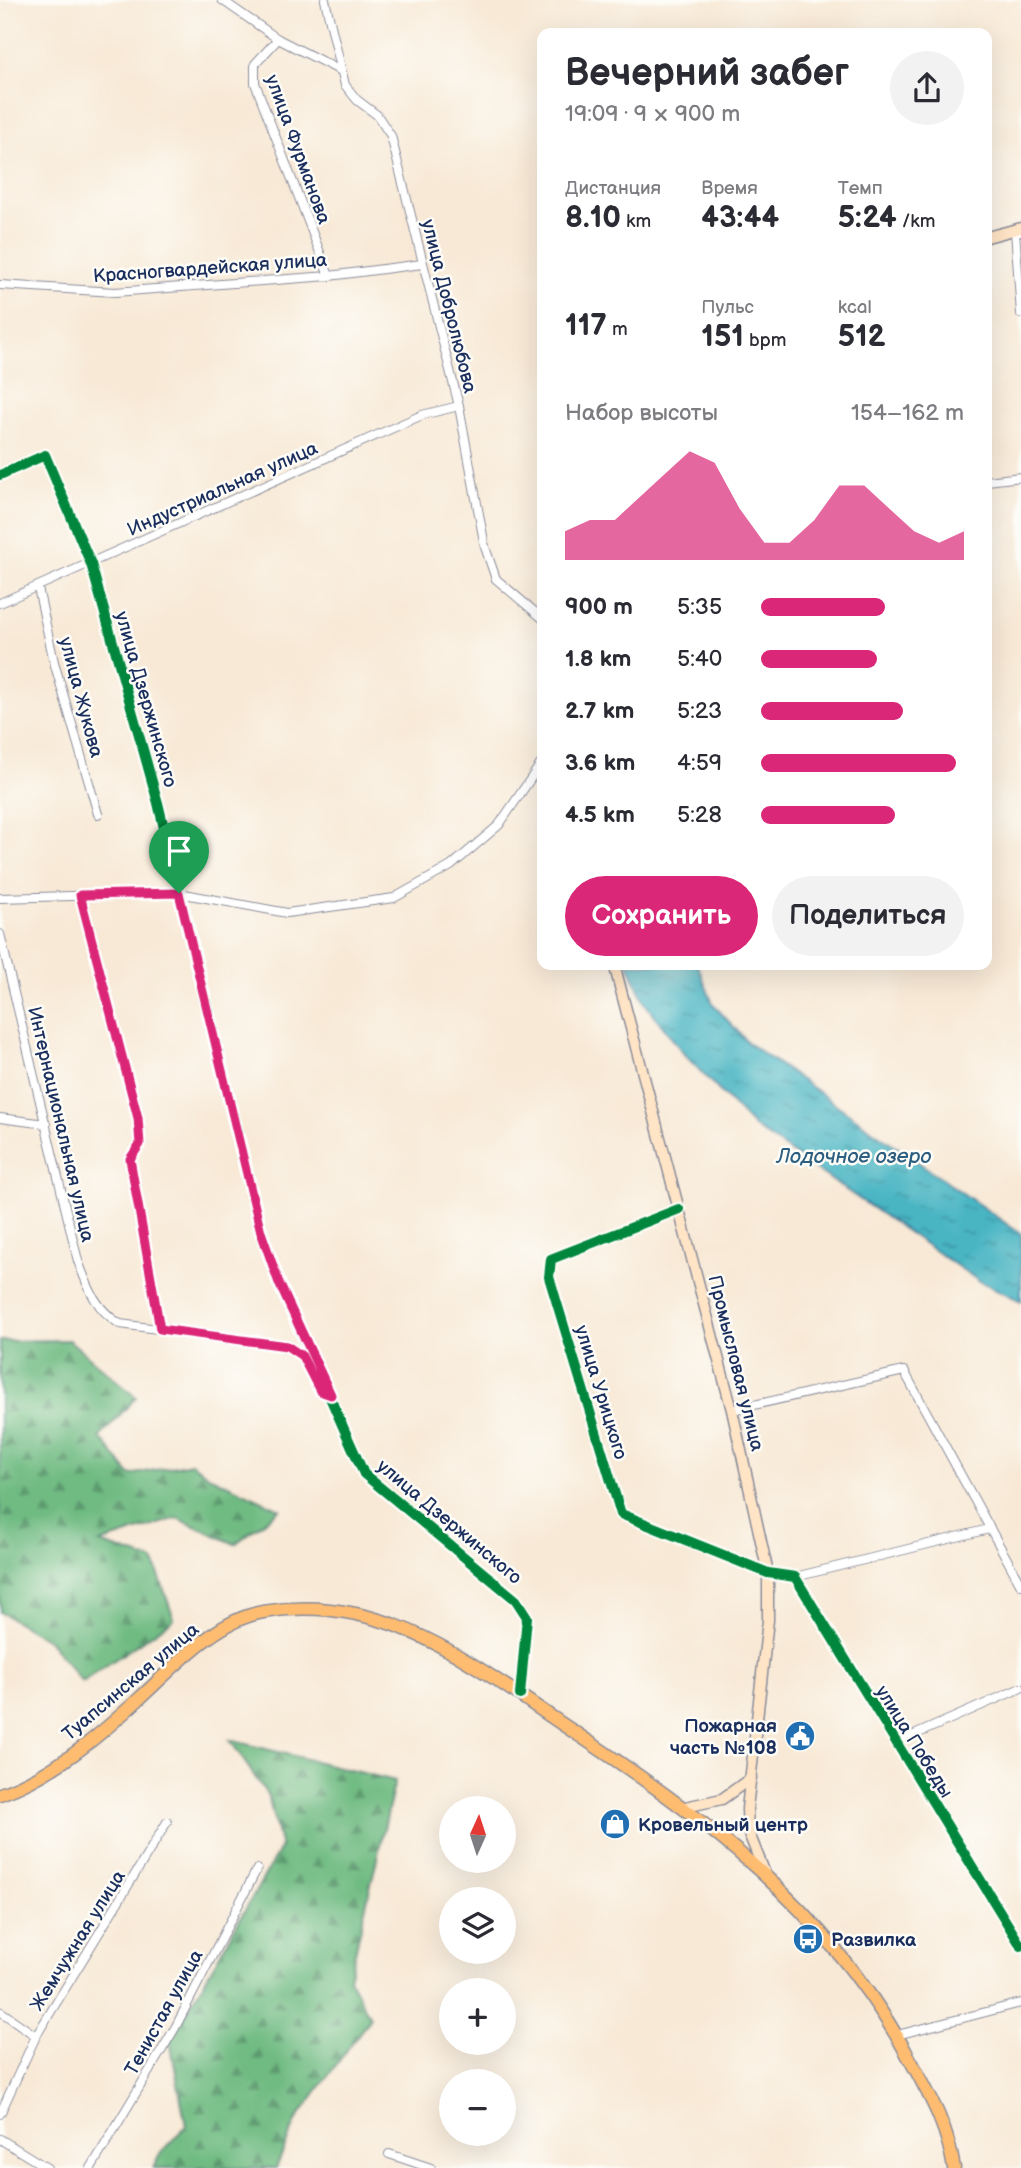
<!DOCTYPE html>
<html lang="ru">
<meta charset="utf-8">
<style>
:root{--surface:#fff;--page:#f2f2f3;--text:#2b2b33;--muted:#7c7c81;--accent:#db2777}
body{margin:0;font-family:"Balsamiq Sans",sans-serif;background:var(--page);color:var(--text);height:100vh;display:flex;flex-direction:column;font-size:26px;white-space:nowrap}
*{box-sizing:border-box;margin:0}
p{font-size:23px;color:var(--muted)}
.icon{flex:none;width:38px;height:38px;fill:none;stroke:currentColor;stroke-width:2;stroke-linecap:round;stroke-linejoin:round}
.map{position:relative;flex:1;overflow:hidden}
.side{position:absolute;left:537px;top:28px;width:455px;height:942px;display:flex;flex-direction:column;background:var(--surface);border-radius:14px;box-shadow:0 7px 28px #0002}
.side>*{flex:none}
.needle{width:46px;rotate:3deg}
.buttons{position:absolute;left:439px;top:1796px;display:grid;gap:14px}
.buttons a{display:grid;place-items:center;width:77px;height:77px;border-radius:50%;background:var(--surface);box-shadow:0 7px 28px #0002;font-size:35px}
.pin{position:absolute;display:grid;place-items:center;width:60px;height:60px;color:#fff;margin:-72px -30px;border-radius:50% 50% 50% 0;rotate:-45deg;box-shadow:0 0 7px #0007}
.pin .icon{rotate:45deg}
.round{display:grid;place-items:center;flex:none;width:74px;height:74px;border-radius:37px;background:var(--page)}
.headline{display:flex;align-items:center;justify-content:space-between;height:119px;padding:0 28px}
h1{font-size:38px;font-weight:700;line-height:52px}
.metrics{display:grid;grid-template-columns:repeat(3,1fr);gap:10px;height:119px;padding:7px 28px}
.metrics div{display:grid;align-content:center}
.metrics b{font-size:30px;font-weight:700}
.metrics small{font-size:19px;font-weight:400}
.metrics p{font-size:19px}
.chart{height:196px;padding:14px 28px}
.chart p{display:flex;justify-content:space-between}
.chart svg{width:100%;height:126px;margin-top:7px;fill:var(--accent);opacity:.7}
.button{display:flex;gap:14px;margin-top:auto;padding:14px 28px}
.button a{flex:1;height:80px;border-radius:42px;background:var(--accent);color:#fff;font-size:28px;font-weight:700;line-height:80px;text-align:center}
.button a+a{background:var(--page);color:var(--text)}
ul{padding:0 28px;list-style:none;font-size:23px}
li{display:grid;grid-template-columns:112px 84px 1fr;align-items:center;height:52px}
li i{height:18px;border-radius:9px;background:var(--accent)}
.map>svg:first-child{display:block}
.forest{fill:url(#forest-firs);stroke:#467570;stroke-width:2}
.water{fill:url(#water-ripples);stroke:#327290;stroke-width:2}
.lines{fill:none;stroke-linecap:round;stroke-linejoin:round}
.minor-casing{stroke:#8a8c9a;stroke-width:10}
.secondary-casing{stroke:#8a8c9a;stroke-width:13}
.primary-casing{stroke:#8a8c9a;stroke-width:15}
.minor{stroke:#fff;stroke-width:8}
.secondary{stroke:#ffe4c6;stroke-width:10}
.primary{stroke:#febc70;stroke-width:12}
.cycleway-casing{stroke:#fdfcf7;stroke-width:15}
.cycleway{stroke:#00873e;stroke-width:10}
.route-casing{stroke:#fff;stroke-width:14}
.route{stroke:#db2777;stroke-width:9}
.labels{text-anchor:middle;stroke-width:5;stroke-linejoin:round;paint-order:stroke}
.street-label{font-size:19px;fill:#1b2f5e;stroke:#fdfcf7}
.poi-label{font-size:19px;font-weight:bold;fill:#1b2f5e;stroke:#fdfcf7;text-anchor:start}
.water-label{font-size:21px;font-style:italic;fill:#2b5e81;stroke:#fdfcf7}
</style>
<div class="map">
<svg width="1021" height="2168" viewBox="0 0 1021 2168">
<defs>
<pattern id="forest-firs" width="22" height="20" patternUnits="userSpaceOnUse" patternTransform="scale(1.75)"><rect width="22" height="20" fill="#70bb82"/><path d="M5 1l3.5 6h-7zM16 11l3.5 6h-7z" fill="#5b986e"/></pattern>
<pattern id="water-ripples" width="26" height="14" patternUnits="userSpaceOnUse" patternTransform="scale(1.75)"><rect width="26" height="14" fill="#48b5c3"/><path d="M2 4q2-2 4 0t4 0M15 11q2-2 4 0t4 0" fill="none" stroke="#3b94a2"/></pattern>
</defs>
<rect width="100%" height="100%" fill="#fdfcf7"/>
<filter id="ink" filterUnits="userSpaceOnUse"><feTurbulence type="fractalNoise" baseFrequency=".0143" numOctaves="2"/><feDisplacementMap in="SourceGraphic" scale="14" xChannelSelector="R" yChannelSelector="G"/><feConvolveMatrix kernelMatrix="1 2 1 2 8 2 1 2 1" color-interpolation-filters="sRGB"/></filter>
<filter id="wash" filterUnits="userSpaceOnUse"><feTurbulence type="fractalNoise" baseFrequency=".00686" numOctaves="4" result="noise"/><feDisplacementMap in="SourceGraphic" scale="28" xChannelSelector="R" yChannelSelector="G"/><feGaussianBlur stdDeviation="1.57" result="paint"/><feColorMatrix in="noise" values="0 0 0 0 0 0 0 0 0 0 0 0 0 0 0 0 0 1.4 0 .05"/><feComposite in="paint" operator="in"/></filter>
<g filter="url(#wash)">
<rect width="100%" height="100%" fill="#f8e9d6"/>
<!-- forest -->
<g class="forest">
<path d="M69,1340l67,57 -36,40 30,38 61,-12 22,15 67,31 -45,35 -58,-26 -77,25 54,18 20,58 -92,63 -34,-42 -48,-28v-271z"/>
<path d="M230,1740l165,41 -46,197 21,40 -73,101 -21,49h-123l8,-16 25,-26 -16,-85 111,-194 -13,-51z"/>
</g>
<!-- water -->
<path class="water" d="M628,964h69l16,40 35,39 273,191v67l-42,-20 -225,-154 -70,-73 -39,-51z"/>
</g>
<g filter="url(#ink)">
<g class="lines">
<!-- minor casing -->
<g class="minor-casing">
<g id="minor">
<path d="M222,0l56,39 61,31"/>
<path d="M325,0l20,85 12,15 20,15 14,21 68,270 26,141 11,32 46,39"/>
<path d="M278,39l-23,25v19l74,193"/>
<path d="M1021,232l-6,-1 6,83"/>
<path d="M0,285l115,7 214,-16 93,-12"/>
<path d="M0,475l45,-20 46,109 67,239 103,429 18,51 85,191 152,126 11,17 -7,78"/>
<path d="M987,481l34,-4"/>
<path d="M38,588l16,74 44,152"/>
<path d="M0,603l422,-188 37,-9"/>
<path d="M80,895l58,223 2,26 -10,15 30,170"/>
<path d="M0,898l179,-5 108,20 107,-15 57,-32 48,-41 43,-63"/>
<path d="M0,934l78,327c10,26 17,48 42,63l167,22 15,10 18,35 11,4"/>
<path d="M0,1118l46,6"/>
<path d="M679,1209l-128,50 -2,18 72,237 147,59 27,4 226,369"/>
<path d="M732,1410l172,-39 117,214"/>
<path d="M795,1577l194,-48"/>
<path d="M896,1743l125,-55"/>
<path d="M0,2011l36,25"/>
<path d="M897,2035l124,-32"/>
<path d="M0,2114l36,-78 131,-214"/>
<path d="M0,2139l47,29"/>
<path d="M389,2154l42,14"/>
<path d="M91,2168l84,-140 82,-159"/>
</g>
</g>
<!-- secondary casing -->
<g class="secondary-casing">
<g id="secondary">
<path d="M987,237l34,-9"/>
<path d="M614,964l118,446 36,163v47l-21,189 1,22 16,40"/>
<path d="M685,1807l37,-8 29,-21"/>
</g>
</g>
<!-- primary casing -->
<g class="primary-casing">
<path id="primary" d="M0,1794c53,-18 100,-59 140,-96 34,-31 76,-78 123,-86 120,-20 205,49 299,112 144,95 266,183 350,339 20,37 35,63 42,105"/>
</g>
<!-- minor -->
<use href="#minor" class="minor"/>
<!-- secondary -->
<use href="#secondary" class="secondary"/>
<!-- primary -->
<use href="#primary" class="primary"/>
<!-- cycleway casing -->
<g class="cycleway-casing">
<g id="cycleway">
<path d="M0,475l45,-20 46,109 67,239 103,429 18,51 85,191 152,126 11,17 -7,78"/>
<path d="M679,1209l-128,50 -2,18 72,237 147,59 27,4 226,369"/>
</g>
</g>
<!-- cycleway -->
<use href="#cycleway" class="cycleway"/>
</g>
</g>
<g class="lines" filter="url(#ink)">
<!-- route casing -->
<g class="route-casing">
<path id="route" d="M179,893l82,339 18,51 52,112 -11,-4 -18,-35 -15,-10 -127,-17 -30,-170 10,-15 -2,-26 -58,-223z"/>
</g>
<!-- route -->
<use href="#route" class="route"/>
</g>
<!-- icons -->
<defs>
<g id="civic-disc" transform="scale(1.575)"><circle r="9.5" fill="#1f6fb2" stroke="#fdfcf7"/><path d="M-.6-6.5H3V-4.5H.6V-3L4-1V1h2V6H-6V1h2V-1L-.6-3ZM-1.2 2.5V6h2.4V2.5Z" fill="#fff"/></g>
<g id="shop-disc" transform="scale(1.575)"><circle r="9.5" fill="#1f6fb2" stroke="#fdfcf7"/><path d="M-5-2.5h2.3a2.7 3.5 0 0 1 5.4 0H5L5.5 6h-11ZM-1.5-2.5h3a1.5 2.3 0 0 0-3 0Z" fill="#fff"/></g>
<g id="bus-disc" transform="scale(1.575)"><circle r="9.5" fill="#1f6fb2" stroke="#fdfcf7"/><path d="M-5-6H5V4H4V6H2V4H-2V6H-4V4H-5ZM-3.5-4V0h7V-4ZM-3.5 1.2v1.5H-2V1.2ZM2 1.2v1.5H3.5V1.2Z" fill="#fff"/></g>
</defs>
<g fill-rule="evenodd">
<use href="#civic-disc" x="800" y="1736"/>
<use href="#shop-disc" x="615" y="1824"/>
<use href="#bus-disc" x="808" y="1939"/>
</g>
<g class="labels">
<!-- street labels -->
<g class="street-label">
<text transform="translate(299 149) rotate(70)" y="7">улица Фурманова</text>
<text transform="translate(210 267) rotate(-4)" y="7">Красногвардейская улица</text>
<text transform="translate(450 306) rotate(76)" y="7">улица Добролюбова</text>
<text transform="translate(222 488) rotate(-24)" y="7">Индустриальная улица</text>
<text transform="translate(82 697) rotate(75)" y="7">улица Жукова</text>
<text transform="translate(147 699) rotate(74)" y="7">улица Дзержинского</text>
<text transform="translate(62 1124) rotate(77)" y="7">Интернациональная улица</text>
<text transform="translate(737 1363) rotate(76)" y="7">Промысловая улица</text>
<text transform="translate(602 1392) rotate(73)" y="7">улица Урицкого</text>
<text transform="translate(450 1521) rotate(40)" y="7">улица Дзержинского</text>
<text transform="translate(130 1681) rotate(-40)" y="7">Туапсинская улица</text>
<text transform="translate(915 1741) rotate(58)" y="7">улица Победы</text>
<text transform="translate(77 1940) rotate(-58)" y="7">Жемчужная улица</text>
<text transform="translate(163 2012) rotate(-61)" y="7">Тенистая улица</text>
</g>
<!-- poi labels -->
<g class="poi-label">
<text x="777" y="1732" text-anchor="end">Пожарная<tspan x="777" dy="22">часть №108</tspan></text>
<text x="638" y="1831">Кровельный центр</text>
<text x="831" y="1946">Развилка</text>
</g>
<!-- water labels -->
<g class="water-label">
<text x="854" y="1163">Лодочное озеро</text>
</g>
</g>
</svg>
<div class="buttons">
<a><svg class="needle" viewBox="-14 -14 28 28"><path d="M0-13l5 13h-10z" fill="#e53935"/><path d="M0 13l5-13h-10z" fill="#7c7c81"/></svg></a>
<a><svg class="icon" aria-label="layers" viewBox="0 0 24 24"><path d="M12 4l9 5-9 5-9-5zM3 14l9 5 9-5"/></svg></a>
<a>+</a>
<a>−</a>
</div>
<div class="pin" style="left:179px;top:893px;background:#1e9e55"><svg class="icon" aria-label="arrive" viewBox="0 0 24 24"><path d="M6 21V4h12l-3 4 3 4H6"/></svg></div>
<section class="side">
<div class="headline"><div><h1>Вечерний забег</h1><p>19:09 · 9 × 900 m</p></div><a class="round"><svg class="icon" aria-label="share" viewBox="0 0 24 24"><path d="M12 15V3M7 8l5-5 5 5M5 13v7h14v-7"/></svg></a></div>
<div class="metrics">
<div><p>Дистанция</p><b>8.10<small> km</small></b></div>
<div><p>Время</p><b>43:44</b></div>
<div><p>Темп</p><b>5:24<small> /km</small></b></div>
</div>
<div class="metrics">
<div><b>117<small> m</small></b></div>
<div><p>Пульс</p><b>151<small> bpm</small></b></div>
<div><p>kcal</p><b>512</b></div>
</div>
<div class="chart"><p><span>Набор высоты</span>154–162 m</p>
<svg viewBox="0 0 160 44" preserveAspectRatio="none"><path d="M0 44V34L10 30L20 30L30 22L40 14L50 6L60 10L70 26L80 38L90 38L100 30L110 18L120 18L130 26L140 34L150 38L160 34V44z"/></svg>
</div>
<ul>
<li><b>900 m</b>5:35<i style="width:61%"></i></li>
<li><b>1.8 km</b>5:40<i style="width:57%"></i></li>
<li><b>2.7 km</b>5:23<i style="width:70%"></i></li>
<li><b>3.6 km</b>4:59<i style="width:96%"></i></li>
<li><b>4.5 km</b>5:28<i style="width:66%"></i></li>
</ul>
<div class="button"><a>Сохранить</a><a>Поделиться</a></div>
</section>
</div>
